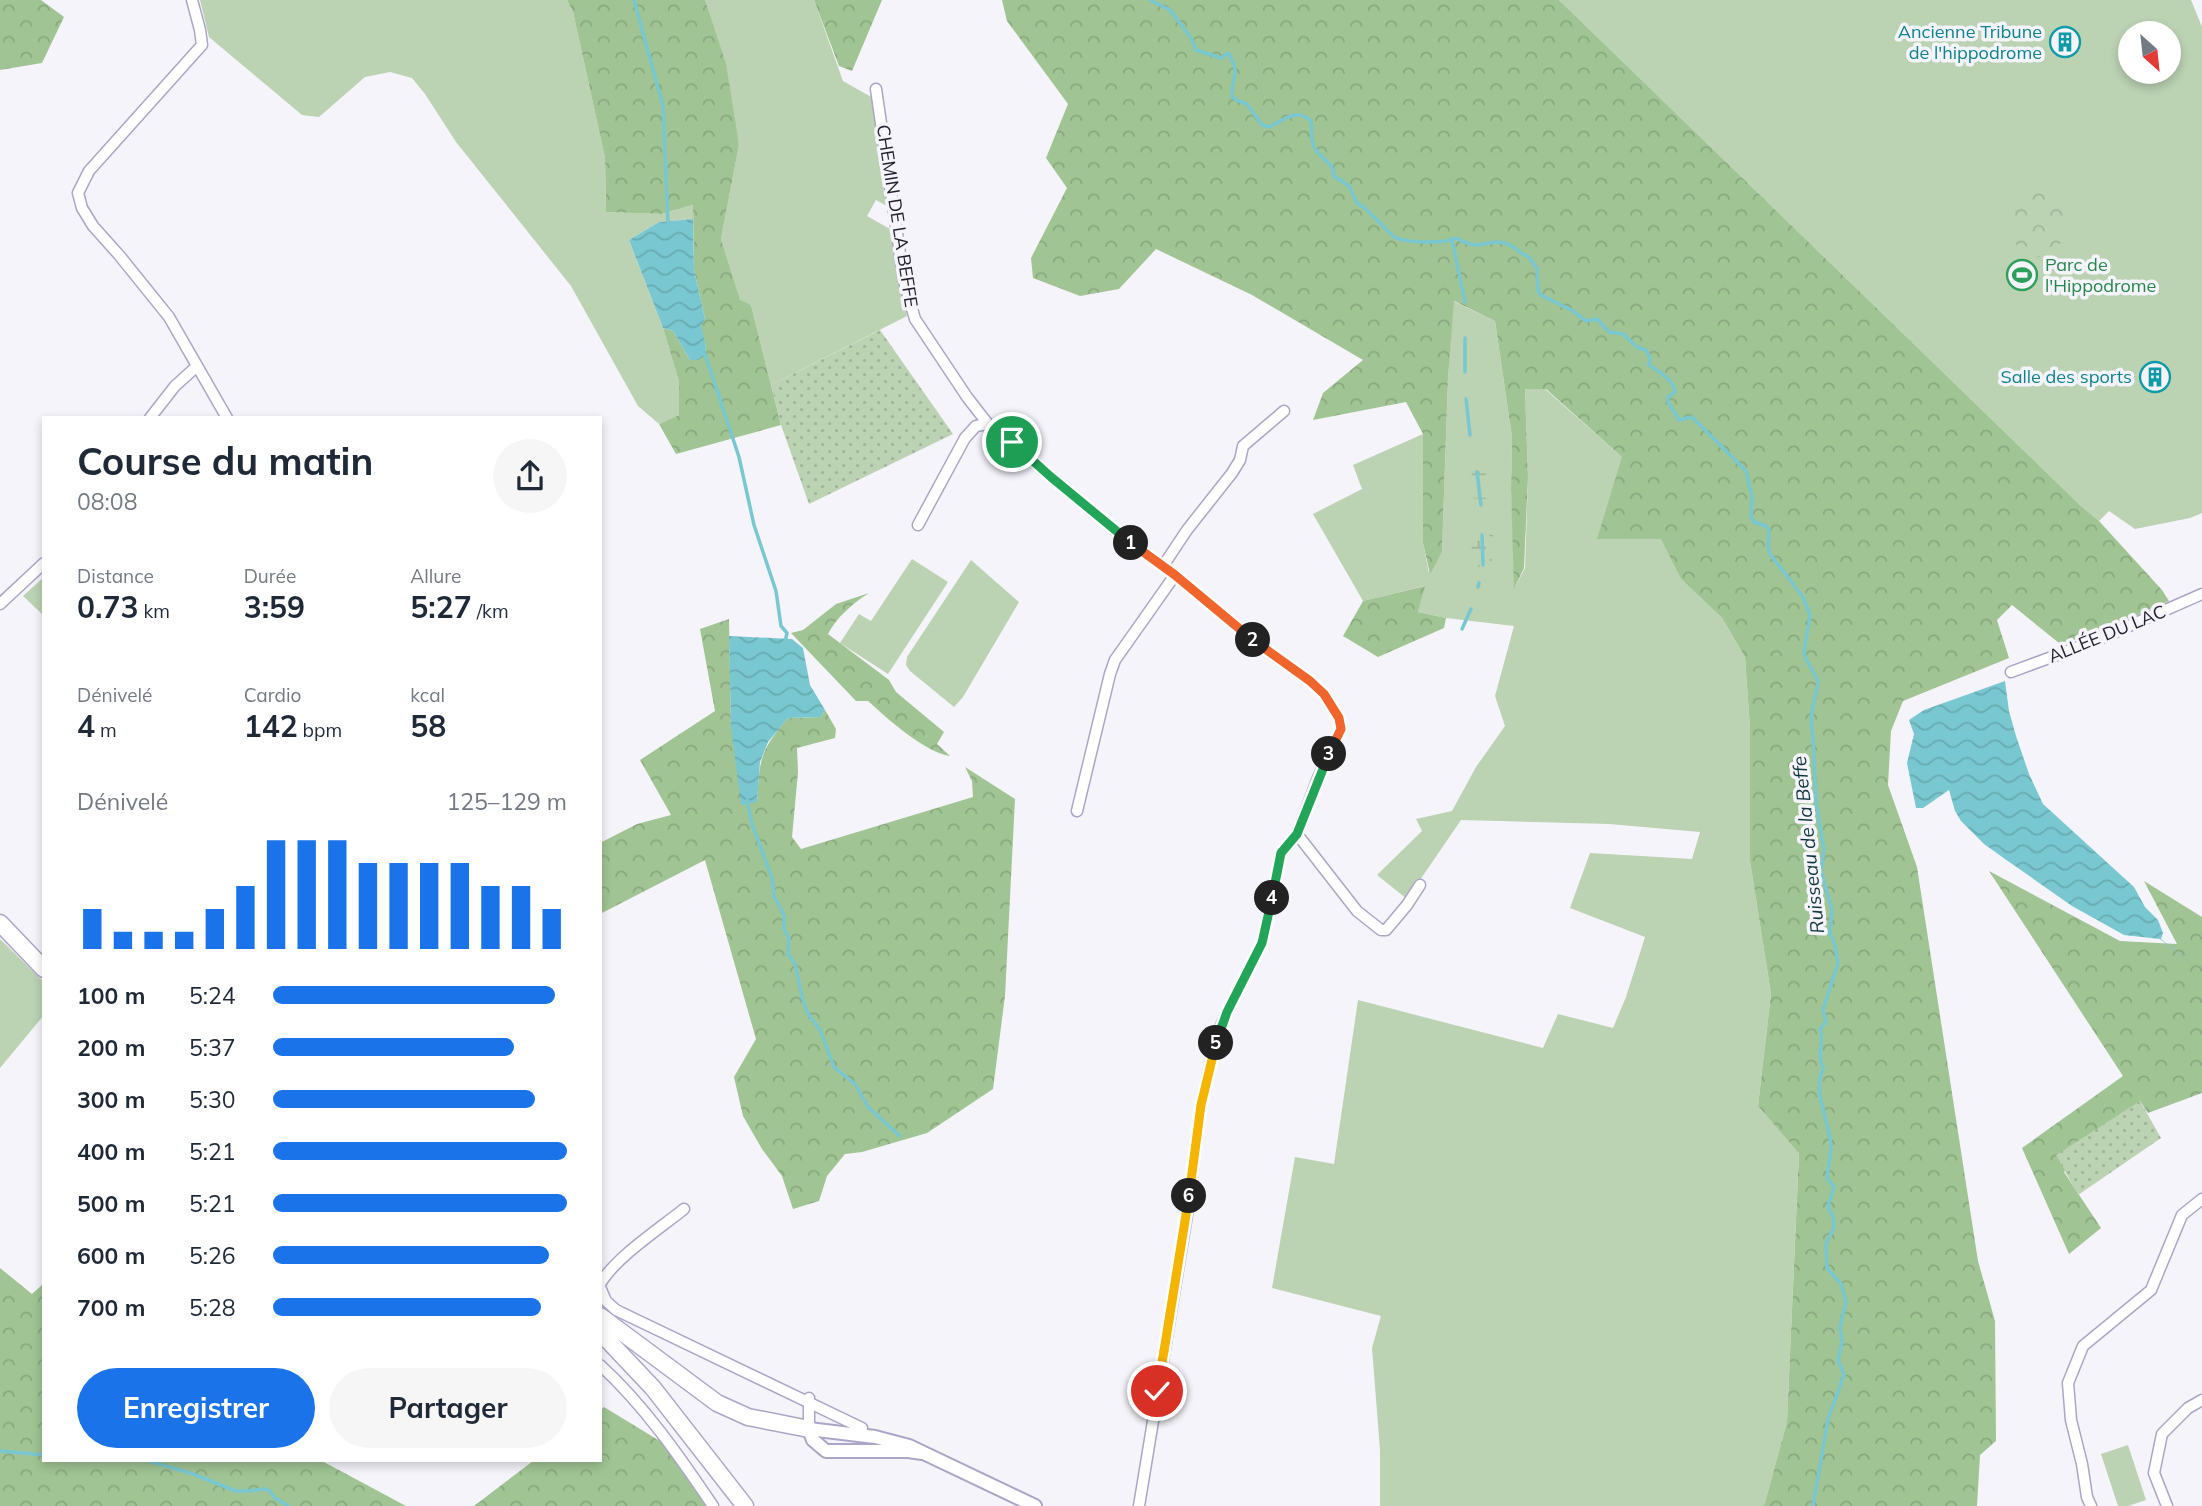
<!DOCTYPE html>
<html lang="fr">
<meta charset="utf-8">
<style>
:root{--surface:#fff;--page:#f6f6f7;--text:#1f2937;--muted:#747a83;--accent:#1a73e8}
body{margin:0;font-family:Mulish,sans-serif;background:var(--page);color:var(--text);height:100vh;display:flex;flex-direction:column;font-size:26px;white-space:nowrap}
*{box-sizing:border-box;margin:0}
p{font-size:23px;color:var(--muted)}
.icon{flex:none;width:38px;height:38px;fill:none;stroke:currentColor;stroke-width:2;stroke-linecap:round;stroke-linejoin:round}
.map{position:relative;flex:1;overflow:hidden}
.drawer{position:absolute;left:42px;top:416px;width:560px;height:1046px;display:flex;flex-direction:column;background:var(--surface);border-radius:0px;box-shadow:0 4px 10px #0003}
.drawer>*{flex:none}
.needle{width:46px;rotate:153deg}
.buttons{position:absolute;left:2118px;top:21px;display:grid;gap:14px}
.buttons a{display:grid;place-items:center;width:63px;height:63px;border-radius:50%;background:var(--surface);box-shadow:0 4px 10px #0003;font-size:35px}
.pin{position:absolute;display:grid;place-items:center;width:60px;height:60px;color:#fff;margin:-30px;border:4px solid #fff;border-radius:50%;box-shadow:0 2px 7px #0007}
.km{position:absolute;width:35px;height:35px;margin:-18px;border-radius:50%;background:#222;color:#fff;font-size:19px;line-height:35px;text-align:center}
.round{display:grid;place-items:center;flex:none;width:74px;height:74px;border-radius:37px;background:var(--page)}
.overview{display:flex;align-items:center;justify-content:space-between;height:119px;padding:0 35px}
h1{font-size:38px;font-weight:700;line-height:52px}
.metrics{display:grid;grid-template-columns:repeat(3,1fr);gap:10px;height:119px;padding:7px 35px}
.metrics div{display:grid;align-content:center}
.metrics b{font-size:30px;font-weight:700}
.metrics small{font-size:19px;font-weight:400}
.metrics p{font-size:19px}
.chart{height:196px;padding:14px 35px}
.chart p{display:flex;justify-content:space-between}
.chart svg{width:100%;height:126px;margin-top:7px;stroke:var(--accent);stroke-width:6}
.cta{display:flex;gap:14px;margin-top:auto;padding:14px 35px}
.cta a{flex:1;height:80px;border-radius:42px;background:var(--accent);color:#fff;font-size:28px;font-weight:700;line-height:80px;text-align:center}
.cta a+a{background:var(--page);color:var(--text)}
ul{padding:0 35px;list-style:none;font-size:23px}
li{display:grid;grid-template-columns:112px 84px 1fr;align-items:center;height:52px}
li i{height:18px;border-radius:9px;background:var(--accent)}
.map>svg:first-child{display:block}
.grass{fill:#bbd2b3;fill-rule:evenodd}
.forest{fill:url(#forest-crowns)}
.wetland{fill:url(#wetland-marsh)}
.park{fill:url(#park-crowns)}
.garden{fill:url(#garden-dots)}
.water{fill:url(#water-waves)}
.lines{fill:none;stroke-linecap:round;stroke-linejoin:round}
.stream{stroke:#79c7d0;stroke-width:3.5}
.minor-casing{stroke:#aca5c7;stroke-width:13}
.tertiary-casing{stroke:#aca5c7;stroke-width:16}
.primary-casing{stroke:#aca5c7;stroke-width:19}
.minor{stroke:#fff;stroke-width:10}
.tertiary{stroke:#fff;stroke-width:12}
.primary{stroke:#fff;stroke-width:16}
.split-1-casing{stroke:#fff;stroke-width:14}
.split-2-casing{stroke:#fff;stroke-width:14}
.split-3-casing{stroke:#fff;stroke-width:14}
.split-4-casing{stroke:#fff;stroke-width:14}
.split-5-casing{stroke:#fff;stroke-width:14}
.split-6-casing{stroke:#fff;stroke-width:14}
.split-7-casing{stroke:#fff;stroke-width:14}
.split-8-casing{stroke:#fff;stroke-width:14}
.split-1{stroke:#22a559;stroke-width:9}
.split-2{stroke:#f0652b;stroke-width:9}
.split-3{stroke:#f0652b;stroke-width:9}
.split-4{stroke:#22a559;stroke-width:9}
.split-5{stroke:#22a559;stroke-width:9}
.split-6{stroke:#f5b400;stroke-width:9}
.split-7{stroke:#f5b400;stroke-width:9}
.split-8{stroke:#f5b400;stroke-width:9}
.labels{text-anchor:middle;stroke-width:7;stroke-linejoin:round;paint-order:stroke}
.culture-label{font-size:18px;fill:#0d838f;stroke:#f5f4fb;text-anchor:end}
.street-label{font-size:18px;fill:#23202d;stroke:#f5f4fb}
.leisure-label{font-size:18px;fill:#27864d;stroke:#f5f4fb;text-anchor:start}
.water-label{font-size:19px;font-style:italic;fill:#0f363a;stroke:#f5f4fb}
</style>
<div class="map">
<svg width="2202" height="1506" viewBox="0 0 2202 1506">
<defs>
<pattern id="forest-crowns" width="20" height="18" patternUnits="userSpaceOnUse" patternTransform="scale(1.75)"><rect width="20" height="18" fill="#a0c493"/><path d="M2 6a3 3 0 1 1 6 0M12 15a3 3 0 1 1 6 0" fill="none" stroke="#8aa87f"/></pattern>
<pattern id="wetland-marsh" width="20" height="14" patternUnits="userSpaceOnUse" patternTransform="scale(1.75)"><rect width="20" height="14" fill="#bbd2b3"/><path d="M1 5h8M5 5V1M11 12h8M15 12V8" fill="none" stroke="#a0b49a"/></pattern>
<pattern id="park-crowns" width="20" height="18" patternUnits="userSpaceOnUse" patternTransform="scale(1.75)"><rect width="20" height="18" fill="#bbd2b3"/><path d="M2 6a3 3 0 1 1 6 0M12 15a3 3 0 1 1 6 0" fill="none" stroke="#a0b49a"/></pattern>
<pattern id="garden-dots" width="8" height="8" patternUnits="userSpaceOnUse" patternTransform="scale(1.75)"><rect width="8" height="8" fill="#bbd2b3"/><path d="M2 2h.1M6 6h.1" fill="none" stroke="#a0b49a" stroke-width="1.8" stroke-linecap="round"/></pattern>
<pattern id="water-waves" width="16" height="10" patternUnits="userSpaceOnUse" patternTransform="scale(1.75)"><rect width="16" height="10" fill="#79c7d0"/><path d="M0 5q4-4 8 0t8 0" fill="none" stroke="#68abb3"/></pattern>
</defs>
<rect width="100%" height="100%" fill="#f5f4fb"/>
<!-- grass -->
<g class="grass">
<path d="M200,0h367l6,12 32,146 1,54 55,2 32,-9v14l-34,3 -30,18 34,88 16,54v33l-20,9 -21,-18 -67,-120 -115,-144 -31,-48 -13,-16 -22,-6 -25,5 -46,40 -17,-2 -93,-78z"/>
<path d="M705,0h109l29,81 30,17 14,108 -11,-6 -9,16 23,13 17,87 -136,69 -20,-80 -11,-4 -19,-62 18,-94z"/>
<path d="M1559,0h632l11,27v486l-12,5 -55,11 -26,-18 -10,10 -19,-16zM2130,33h38v39h-38z"/>
<path d="M1453,301l42,20 17,116 -1,52 4,98 10,-19 3,-91 -3,-88h20l77,68 59,122 41,39 23,39 5,71v133l21,133 -13,112 41,46 -12,270 -23,84h-384v-56l-8,-102 9,-32 -109,-28 23,-131 39,7 24,-164 185,48 15,-34 55,14 13,-31 19,-60 -75,-29 20,-55 102,6 8,-27 -91,-8 -148,-4 -54,79 -30,-24 45,-44 -6,-12 36,-8 24,-44 29,-41 -10,-30 19,-70 -68,-8 -28,-6 6,-26 -61,15 -50,-87 49,-25 -9,-24 70,-31v109l6,30 13,-21 6,-174z"/>
<path d="M912,559l36,23 -60,92 -48,-31 19,-29 12,7z"/>
<path d="M971,560l48,42 -56,95 -9,10 -44,-36 -4,-6 1,-8z"/>
<path d="M44,577v37l-1,1 -20,-19z"/>
<path d="M0,939l44,43v33l-44,53z"/>
<path d="M2128,1445l18,55 -18,6h-10l-17,-52z"/>
</g>
<!-- forest -->
<g class="forest">
<path d="M0,0h41l23,17 -22,46 -42,7z"/>
<path d="M567,0h138l21,64 13,81 -18,94 19,61 11,5 30,120 -105,29 -17,-30 20,-9v-33l-16,-54 10,3 17,29 13,-3 3,-10 -6,-21 5,-7 -11,-49 -1,-65 -32,9 -55,-2 -1,-54 -32,-146z"/>
<path d="M814,0h68l-30,71 -13,-5z"/>
<path d="M1002,0h557l521,505 19,16 63,69 7,11 -81,36 -29,6 -47,-38 -15,15 12,38 -106,43 -12,30 -3,54 29,82 61,394 17,60 1,120 -16,14 -3,51h-213l23,-84 12,-269 -41,-47 13,-112 -21,-133v-133l-5,-71 -23,-39 -41,-39 -20,-40h-64l25,-82 -76,-68h-21l3,88 -4,91 -10,21 -3,-100 1,-52 -17,-116 -41,-20 -6,77 -6,174 -12,22 -7,-31v-109l-17,-32 -93,18 10,-27 40,-33 -111,-65 -96,-46 -37,40 -39,7 -47,-18 -2,-20 36,-70 -21,-30 22,-54 -61,-83z"/>
<path d="M1425,586l-7,26 28,6 -2,10 -66,29 -35,-21 20,-35z"/>
<path d="M869,593c-15,9 -33,25 -41,41l61,46 7,12 48,40 -7,12 13,12c-26,-4 -62,-37 -82,-55h-12l-65,-68 12,-3 33,-26z"/>
<path d="M729,619l2,109 26,74c3,-44 2,-50 31,-84l33,-1 4,-7 11,19 -1,9 -38,10 1,24 -6,65 9,12 172,-52 -1,-16 -7,-14 50,32 -10,197 -12,93 -66,44 -65,19 -17,2 -18,22 -8,25 -26,8 -11,-33 -20,-27 -19,-33 -9,-39 22,-38 -51,-179 -105,54v-71l37,-19 34,-9 -31,-55 75,-49 -15,-82z"/>
<path d="M1989,871l131,70 57,3 -33,-63 58,36v176l-54,20 -8,-12 -76,71 37,56 -32,26 -47,-106 101,-72z"/>
<path d="M0,1268l32,26 12,-11v178h278l84,45h-406z"/>
<path d="M604,1407l69,42 40,57h-239l59,-45h67v-51z"/>
</g>
<!-- wetland -->
<g class="wetland">
<path d="M1471,471l17,1 -2,27 -17,-1z"/>
<path d="M1470,533l23,2 -1,33 -24,-2z"/>
</g>
<!-- park -->
<path class="park" d="M2038,182l39,25c-8,17 -18,58 -44,49 -4,-1 -12,-4 -15,-7 -4,-6 -3,-36 -3,-44l2,-6z"/>
<!-- garden -->
<g class="garden">
<path d="M880,330l73,104 -144,70 -28,-79 -10,-40z"/>
<path d="M2140,1101l21,37 -83,57 -22,-40z"/>
</g>
<!-- water -->
<g class="water">
<path d="M693,219l1,51 11,49 -4,7 5,21 -3,10 -5,3h-8l-17,-29 -10,-3 -34,-88 30,-18z"/>
<path d="M729,636l63,3 11,9 7,37 15,25 -4,7 -33,1 -20,24 -8,20 -3,40 -16,3 -10,-77z"/>
<path d="M2005,681l4,30 7,25 13,38 14,30 91,83 11,20 13,13 5,13 -2,6 41,33 -42,-33 -36,-4 -52,-29 -67,-47 -21,-15 -23,-23 -6,-10 -6,-21 -26,18h-7l-9,-45 7,-29 -5,-14 15,-10z"/>
</g>
<g class="lines">
<!-- stream -->
<g class="stream">
<path d="M634,0l29,106 5,118"/>
<path d="M1150,0l20,10 21,28 5,12 25,8 7,-5c14,23 3,22 4,43l4,4 11,4 15,21 8,2c14,-8 27,-19 41,-6 1,8 0,17 2,23 4,15 21,16 21,32l15,10 8,17 8,5 29,29c13,6 50,7 62,1 8,4 17,9 27,6 9,-1 13,-3 22,-1 9,2 15,11 24,14l8,12 1,21 3,5 32,16 13,10 11,-2 12,13 14,2 14,13 9,3 4,8 -1,7c10,7 24,14 26,27l-7,5v5l11,18 13,-3 54,54 6,26 -1,20 3,5 12,4 3,4 -1,17 2,7 33,43 7,18 -6,36 1,6 13,24c-2,19 -10,34 -5,54l3,67 8,48 -3,21 11,39 -2,23 5,12 3,18 -15,47 3,12 -6,7c5,15 -4,22 3,40 -11,23 6,51 8,76 0,11 -3,22 -4,33l7,9 -6,19 5,11 1,10 -8,17 1,24 14,16 5,18 -6,25 2,15 -4,18 6,15 -16,44 -15,87"/>
<path d="M1452,240l13,62"/>
<path d="M1465,338v34"/>
<path d="M703,348l36,109 15,68 22,66 5,35 6,7 -2,9"/>
<path d="M1466,399l4,36"/>
<path d="M1477,472l4,33"/>
<path d="M1482,535l1,30"/>
<path d="M1478,587l1,-4"/>
<path d="M1462,629l9,-20"/>
<path d="M747,800l5,24 20,54 2,18 10,19v13l5,11 -1,15 7,10 7,33 5,15 13,18 14,37 21,17 13,23 32,29"/>
<path d="M0,1451l44,4"/>
<path d="M149,1461l44,13 43,17h11l18,-2 5,2 4,6 14,9"/>
</g>
<!-- minor casing -->
<g class="minor-casing">
<g id="minor">
<path d="M192,0l8,30 2,15 -113,126 -11,22 4,15 11,18 26,29 50,62 58,101"/>
<path d="M876,89l28,192 11,38 52,78 21,27 130,109 57,42 83,69 52,37 14,13 15,24 2,11 -23,49 -21,56 -16,19 -19,90 -35,69 -7,16 -11,42 -8,35 -14,110 -48,291"/>
<path d="M150,418l25,-32 21,-19"/>
<path d="M918,525l47,-87 11,-12 12,-2"/>
<path d="M1163,566l24,-36 45,-57 8,-13 3,-14 41,-35"/>
<path d="M0,604l44,-41"/>
<path d="M2011,672l84,-31 107,-47"/>
<path d="M1077,811l33,-137 5,-14 60,-85"/>
<path d="M1297,834l60,77 24,19h5l21,-25 13,-20"/>
<path d="M600,1284c16,-27 59,-55 84,-75"/>
<path d="M600,1287l6,14 10,9 246,118"/>
<path d="M600,1365c44,40 80,92 113,141"/>
<path d="M809,1398v31"/>
<path d="M2091,1506l-4,-9 -5,-33 -11,-44 -3,-37 15,-37 68,-56 31,-75 20,-16"/>
<path d="M2167,1506l-13,-33 8,-39 26,-26 14,-8"/>
</g>
</g>
<!-- tertiary casing -->
<g class="tertiary-casing">
<path id="tertiary" d="M922,1453l-14,-2h-82l-13,-11 -4,-11 66,8 34,9 126,60"/>
</g>
<!-- primary casing -->
<g class="primary-casing">
<g id="primary">
<path d="M0,923l44,46"/>
<path d="M600,1316l117,87 31,14 61,12"/>
<path d="M600,1332l53,56 92,118"/>
</g>
</g>
<!-- minor -->
<use href="#minor" class="minor"/>
<!-- tertiary -->
<use href="#tertiary" class="tertiary"/>
<!-- primary -->
<use href="#primary" class="primary"/>
</g>
<g class="lines">
<!-- split-1 casing -->
<g class="split-1-casing">
<path id="split-1" d="M1012,442l39,35 80,66"/>
</g>
<!-- split-2 casing -->
<g class="split-2-casing">
<path id="split-2" d="M1131,543l44,32 78,65"/>
</g>
<!-- split-3 casing -->
<g class="split-3-casing">
<path id="split-3" d="M1253,640l57,41 14,13 15,24 2,11 -12,25"/>
</g>
<!-- split-4 casing -->
<g class="split-4-casing">
<path id="split-4" d="M1272,898l9,-45 16,-19 32,-80"/>
</g>
<!-- split-5 casing -->
<g class="split-5-casing">
<path id="split-5" d="M1216,1043l11,-31 35,-69 10,-45"/>
</g>
<!-- split-6 casing -->
<g class="split-6-casing">
<path id="split-6" d="M1189,1196l12,-91 15,-62"/>
</g>
<!-- split-7 casing -->
<g class="split-7-casing">
<path id="split-7" d="M1164,1351l25,-155"/>
</g>
<!-- split-8 casing -->
<g class="split-8-casing">
<path id="split-8" d="M1157,1391l7,-40"/>
</g>
<!-- split-1 -->
<use href="#split-1" class="split-1"/>
<!-- split-2 -->
<use href="#split-2" class="split-2"/>
<!-- split-3 -->
<use href="#split-3" class="split-3"/>
<!-- split-4 -->
<use href="#split-4" class="split-4"/>
<!-- split-5 -->
<use href="#split-5" class="split-5"/>
<!-- split-6 -->
<use href="#split-6" class="split-6"/>
<!-- split-7 -->
<use href="#split-7" class="split-7"/>
<!-- split-8 -->
<use href="#split-8" class="split-8"/>
</g>
<!-- icons -->
<defs>
<g id="building-ring" transform="scale(1.575)"><circle r="9.5" fill="#f5f4fb" stroke="#0f9aa8" stroke-width="1.5"/><path d="M-4-6H4V6H1V3H-1V6H-4ZM-2.5-4.3h1.7v1.8h-1.7ZM.8-4.3h1.7v1.8H.8ZM-2.5-1h1.7V.8h-1.7ZM.8-1h1.7V.8H.8Z" fill="#0f9aa8"/></g>
<g id="stadium-ring" transform="scale(1.575)"><circle r="9.5" fill="#f5f4fb" stroke="#2e9e5b" stroke-width="1.5"/><path d="M0-5a6.5 5 0 1 0 0 10a6.5 5 0 1 0 0-10ZM-3.5-1.8h7v3.6h-7Z" fill="#2e9e5b"/></g>
</defs>
<g fill-rule="evenodd">
<use href="#building-ring" x="2065" y="42"/>
<use href="#stadium-ring" x="2022" y="275"/>
<use href="#building-ring" x="2155" y="377"/>
</g>
<g class="labels">
<!-- culture labels -->
<g class="culture-label">
<text x="2042" y="38">Ancienne Tribune<tspan x="2042" dy="21">de l'hippodrome</tspan></text>
<text x="2132" y="383">Salle des sports</text>
</g>
<!-- street labels -->
<g class="street-label">
<text transform="translate(897 216) rotate(81)" y="6">CHEMIN DE LA BEFFE</text>
<text transform="translate(2107 634) rotate(-22)" y="6">ALLÉE DU LAC</text>
</g>
<!-- leisure labels -->
<g class="leisure-label">
<text x="2045" y="271">Parc de<tspan x="2045" dy="21">l'Hippodrome</tspan></text>
</g>
<!-- water labels -->
<g class="water-label">
<text transform="translate(1808 845) rotate(-96)" y="7">Ruisseau de la Beffe</text>
</g>
</g>
</svg>
<div class="buttons">
<a><svg class="needle" viewBox="-14 -14 28 28"><path d="M0-13l5 13h-10z" fill="#e53935"/><path d="M0 13l5-13h-10z" fill="#747a83"/></svg></a>
</div>
<div class="pin" style="left:1012px;top:442px;background:#1e9e55"><svg class="icon" aria-label="arrive" viewBox="0 0 24 24"><path d="M6 21V4h12l-3 4 3 4H6"/></svg></div>
<div class="pin" style="left:1157px;top:1391px;background:#d93025"><svg class="icon" aria-label="check" viewBox="0 0 24 24"><path d="M5 12l5 5 9-10"/></svg></div>
<b class="km" style="left:1131px;top:543px">1</b>
<b class="km" style="left:1253px;top:640px">2</b>
<b class="km" style="left:1329px;top:754px">3</b>
<b class="km" style="left:1272px;top:898px">4</b>
<b class="km" style="left:1216px;top:1043px">5</b>
<b class="km" style="left:1189px;top:1196px">6</b>
<section class="drawer">
<div class="overview"><div><h1>Course du matin</h1><p>08:08</p></div><a class="round"><svg class="icon" aria-label="share" viewBox="0 0 24 24"><path d="M12 15V3M7 8l5-5 5 5M5 13v7h14v-7"/></svg></a></div>
<div class="metrics">
<div><p>Distance</p><b>0.73<small> km</small></b></div>
<div><p>Durée</p><b>3:59</b></div>
<div><p>Allure</p><b>5:27<small> /km</small></b></div>
</div>
<div class="metrics">
<div><p>Dénivelé</p><b>4<small> m</small></b></div>
<div><p>Cardio</p><b>142<small> bpm</small></b></div>
<div><p>kcal</p><b>58</b></div>
</div>
<div class="chart"><p><span>Dénivelé</span>125–129 m</p>
<svg viewBox="0 0 160 44" preserveAspectRatio="none"><path d="M5 44V30M15 44V38M25 44V38M35 44V38M45 44V30M55 44V22M65 44V6M75 44V6M85 44V6M95 44V14M105 44V14M115 44V14M125 44V14M135 44V22M145 44V22M155 44V30"/></svg>
</div>
<ul>
<li><b>100 m</b>5:24<i style="width:96%"></i></li>
<li><b>200 m</b>5:37<i style="width:82%"></i></li>
<li><b>300 m</b>5:30<i style="width:89%"></i></li>
<li><b>400 m</b>5:21<i style="width:100%"></i></li>
<li><b>500 m</b>5:21<i style="width:100%"></i></li>
<li><b>600 m</b>5:26<i style="width:94%"></i></li>
<li><b>700 m</b>5:28<i style="width:91%"></i></li>
</ul>
<div class="cta"><a>Enregistrer</a><a>Partager</a></div>
</section>
</div>
